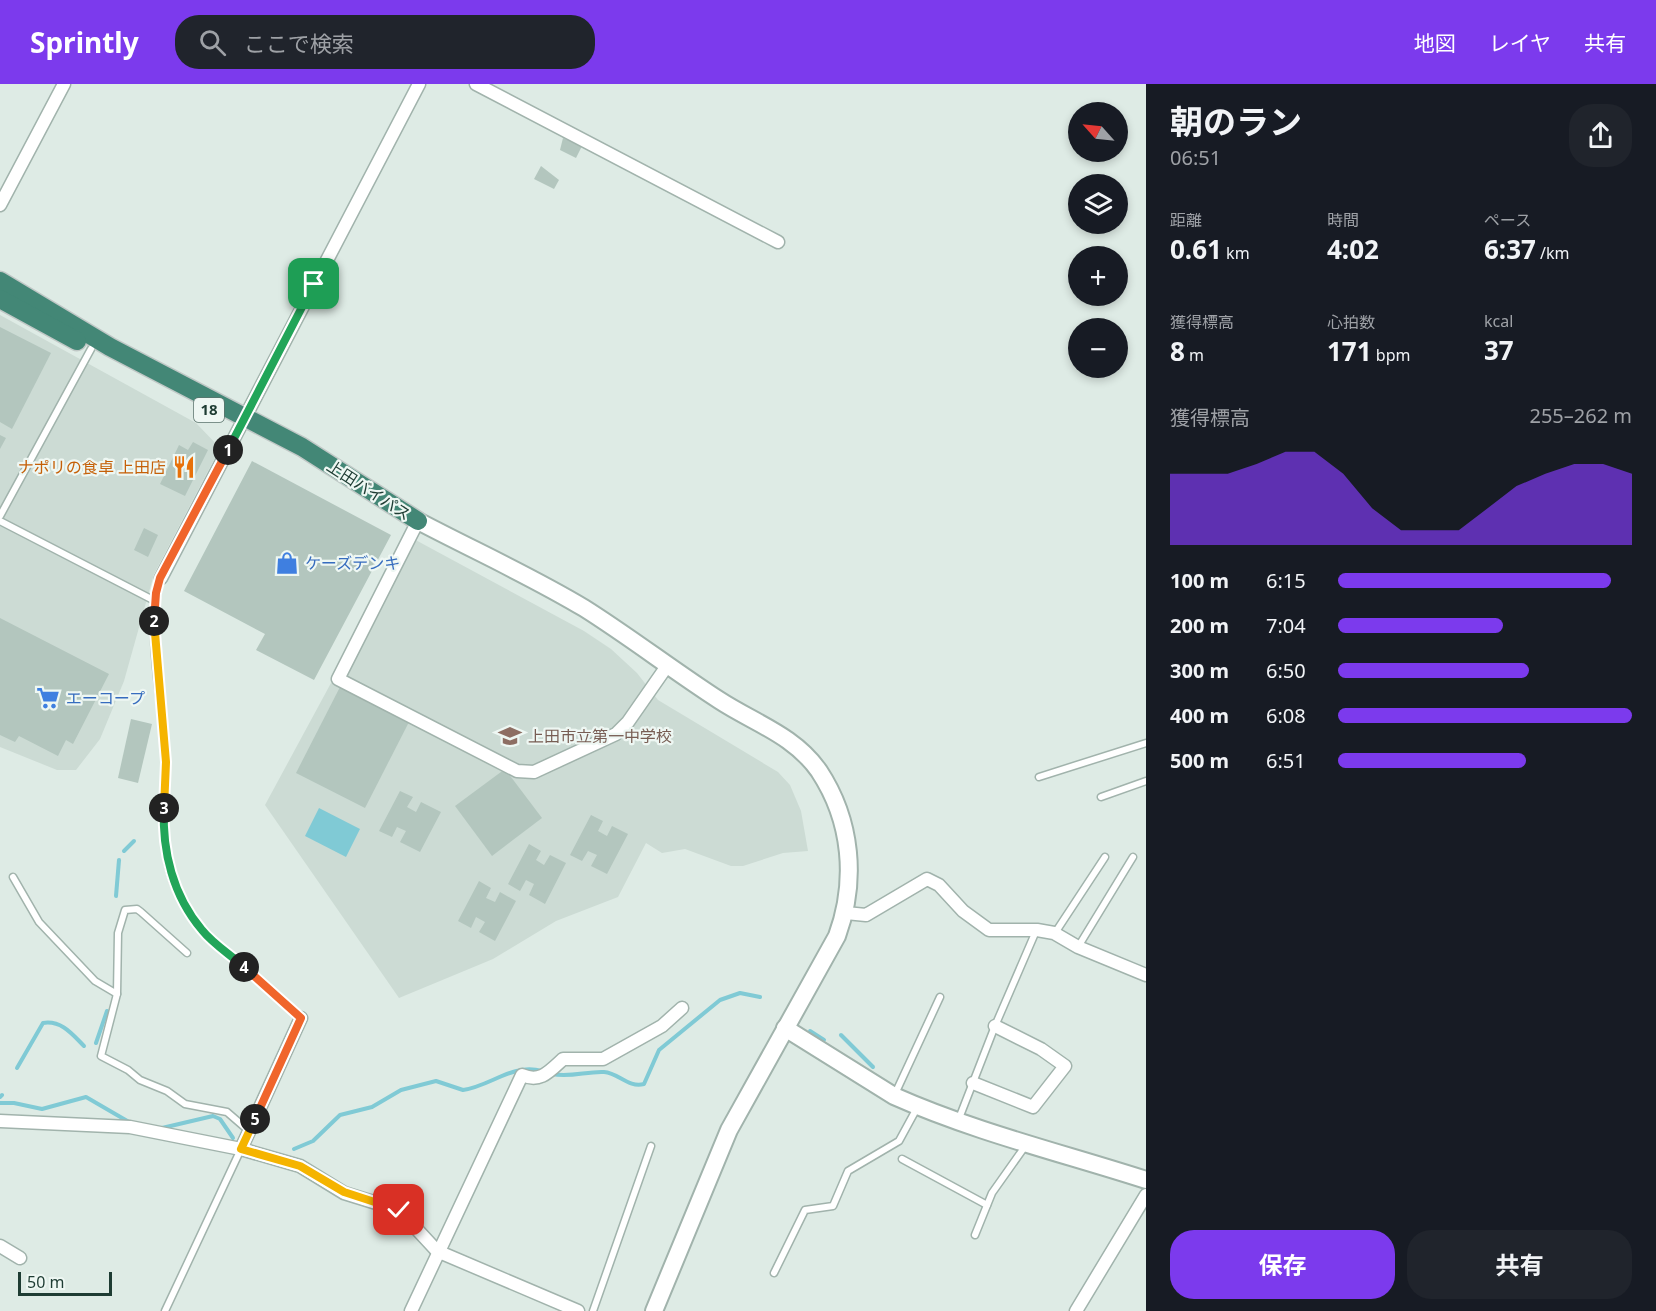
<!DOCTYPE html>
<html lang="ja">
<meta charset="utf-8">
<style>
:root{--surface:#171b24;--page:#20242c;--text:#f1f3f6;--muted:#9ea1a6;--accent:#7c3aed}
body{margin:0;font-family:"Noto Sans","Noto Sans JP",sans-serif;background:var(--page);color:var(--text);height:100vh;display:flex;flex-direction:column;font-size:22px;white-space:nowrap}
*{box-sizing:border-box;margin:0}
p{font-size:20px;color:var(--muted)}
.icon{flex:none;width:33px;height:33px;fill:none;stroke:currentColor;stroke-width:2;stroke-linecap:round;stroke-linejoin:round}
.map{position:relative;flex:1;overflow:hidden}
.drawer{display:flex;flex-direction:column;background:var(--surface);width:510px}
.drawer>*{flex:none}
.needle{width:39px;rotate:297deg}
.controls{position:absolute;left:1068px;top:18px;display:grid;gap:12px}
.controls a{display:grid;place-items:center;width:60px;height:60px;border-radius:50%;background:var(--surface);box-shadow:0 3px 9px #0003;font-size:30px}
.scale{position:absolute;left:18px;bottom:15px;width:94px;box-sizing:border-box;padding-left:6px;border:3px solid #1e3c33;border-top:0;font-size:16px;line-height:21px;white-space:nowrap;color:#1e3c33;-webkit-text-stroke:4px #eef7f3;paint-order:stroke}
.pin{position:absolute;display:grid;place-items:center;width:51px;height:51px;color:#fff;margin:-26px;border-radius:12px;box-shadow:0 3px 9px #0006}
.km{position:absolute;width:30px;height:30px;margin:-15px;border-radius:50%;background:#222;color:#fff;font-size:16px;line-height:30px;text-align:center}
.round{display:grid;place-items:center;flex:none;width:63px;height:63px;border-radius:24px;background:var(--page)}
.summary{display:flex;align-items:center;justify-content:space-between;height:102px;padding:0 24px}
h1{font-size:33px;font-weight:700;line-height:45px}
.metrics{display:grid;grid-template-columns:repeat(3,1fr);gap:9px;height:102px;padding:6px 24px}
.metrics div{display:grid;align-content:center}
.metrics b{font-size:26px;font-weight:700}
.metrics small{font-size:16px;font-weight:400}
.metrics p{font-size:16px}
.chart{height:168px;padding:12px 24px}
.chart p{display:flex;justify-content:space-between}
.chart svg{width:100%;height:108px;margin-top:6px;fill:var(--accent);opacity:.7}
.action{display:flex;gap:12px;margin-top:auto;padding:12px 24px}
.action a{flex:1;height:69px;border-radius:24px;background:var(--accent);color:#fff;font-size:24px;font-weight:700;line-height:69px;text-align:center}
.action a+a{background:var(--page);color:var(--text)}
ul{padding:0 24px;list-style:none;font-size:20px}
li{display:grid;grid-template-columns:96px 72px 1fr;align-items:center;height:45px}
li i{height:15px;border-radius:8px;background:var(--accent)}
header{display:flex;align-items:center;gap:36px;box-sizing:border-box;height:84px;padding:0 30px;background:var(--accent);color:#fff}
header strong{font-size:28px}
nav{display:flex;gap:33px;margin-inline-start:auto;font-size:21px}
.search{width:420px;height:54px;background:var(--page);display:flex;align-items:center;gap:15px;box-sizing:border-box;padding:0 21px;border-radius:24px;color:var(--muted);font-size:22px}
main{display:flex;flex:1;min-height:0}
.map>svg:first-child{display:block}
.built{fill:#ccdbd4}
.water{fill:#80cad5}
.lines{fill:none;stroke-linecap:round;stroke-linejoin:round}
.stream{stroke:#80cad5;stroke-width:4}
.building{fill:#b3c6be}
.service-casing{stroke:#a1b3ac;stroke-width:9}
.minor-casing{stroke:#a1b3ac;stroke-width:15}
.tertiary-casing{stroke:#a1b3ac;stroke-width:20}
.trunk-casing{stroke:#c0c8c6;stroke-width:21}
.service{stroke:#fff;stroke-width:6}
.minor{stroke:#fff;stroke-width:12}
.tertiary{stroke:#fff;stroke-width:16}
.trunk{stroke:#438776;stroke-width:18}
.split-1-casing{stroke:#fff;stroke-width:12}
.split-2-casing{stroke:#fff;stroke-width:12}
.split-3-casing{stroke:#fff;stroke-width:12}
.split-4-casing{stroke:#fff;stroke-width:12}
.split-5-casing{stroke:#fff;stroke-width:12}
.split-6-casing{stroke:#fff;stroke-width:12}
.split-1{stroke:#22a559;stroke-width:8}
.split-2{stroke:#f0652b;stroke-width:8}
.split-3{stroke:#f5b400;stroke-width:8}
.split-4{stroke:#22a559;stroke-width:8}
.split-5{stroke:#f0652b;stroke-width:8}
.split-6{stroke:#f5b400;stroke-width:8}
.labels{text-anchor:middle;stroke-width:4.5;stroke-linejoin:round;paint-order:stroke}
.shield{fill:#eef7f3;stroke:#5c746d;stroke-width:1.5}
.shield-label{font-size:15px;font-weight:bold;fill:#1e3c33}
.food-label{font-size:16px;fill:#c56008;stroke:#eef7f3;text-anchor:end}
.street-label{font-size:16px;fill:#1e3c33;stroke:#eef7f3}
.shop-label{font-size:16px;fill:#366cbe;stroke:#eef7f3;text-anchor:start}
.education-label{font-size:16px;fill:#785e54;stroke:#eef7f3;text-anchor:start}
</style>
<header>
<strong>Sprintly</strong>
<div class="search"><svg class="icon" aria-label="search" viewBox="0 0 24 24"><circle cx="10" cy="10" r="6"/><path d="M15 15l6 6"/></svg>ここで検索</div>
<nav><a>地図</a><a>レイヤ</a><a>共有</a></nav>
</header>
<main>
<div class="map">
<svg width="1146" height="1227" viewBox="0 0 1146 1227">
<rect width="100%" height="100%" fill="#deebe5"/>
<!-- built -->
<g class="built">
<path d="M0,231l196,108 24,25 -66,126 -30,107 -24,58 -24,31h-19l-57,-23z"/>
<path d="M410,453l174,94 27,18 26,24 21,27 120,72 12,13 11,26 7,40 -25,2 -40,13h-12l-46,-17 -23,4 -16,-10 -28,54 -62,24 -63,38 -94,39 -134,-193z"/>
</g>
<!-- water -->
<path class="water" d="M319,724l41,21 -14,28 -41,-21z"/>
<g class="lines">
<!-- stream -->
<g class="stream">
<path d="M124,767l10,-10"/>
<path d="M116,812l3,-36"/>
<path d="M810,947l14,9"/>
<path d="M841,951l32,32"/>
<path d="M96,959l11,-32"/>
<path d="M17,984l26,-45c19,-3 30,12 41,23"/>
<path d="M552,990c18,4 35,-3 52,-2 15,1 24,16 40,12l15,-34 61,-50 20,-7 20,4"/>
<path d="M0,1013l2,-2"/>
<path d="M0,1019h14l28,6 44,-12 43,25"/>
<path d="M162,1044l51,-12 7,3 13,19"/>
<path d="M294,1065l19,-8 27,-26 32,-8 29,-17 35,-9 27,9c28,-4 49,-27 79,-19"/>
</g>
</g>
<!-- building -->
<g class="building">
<path d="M563,54l19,8 -6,12 -16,-8z"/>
<path d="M541,82l18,14 -5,9 -20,-10z"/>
<path d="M0,243l51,26 -39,76 -12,-7z"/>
<path d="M0,351l6,3 -6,11z"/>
<path d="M193,358l15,8 -23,46 -25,-12 19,-39 9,5z"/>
<path d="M252,377l139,74 -77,145 -58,-30 9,-16 -81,-43z"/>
<path d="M144,444l14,7 -10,22 -14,-7z"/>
<path d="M0,534l109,56 -36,70 -7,-4 -8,16 -39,-20 -4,6 -15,-7z"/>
<path d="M340,603l69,35 -44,86 -69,-35z"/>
<path d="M131,635l21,5 -14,59 -20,-5z"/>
<path d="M505,685l37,49 -50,38 -37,-50z"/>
<path d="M400,707l13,6 -6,10 9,5 5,-10 20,10 -21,40 -20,-10 6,-11 -9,-4 -5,10 -13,-6z"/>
<path d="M591,731l12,6 -5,10 9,5 5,-10 16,8 -21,40 -16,-8 6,-11 -9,-4 -6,10 -12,-6z"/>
<path d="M529,760l12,7 -5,9 8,5 6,-10 16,8 -21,41 -16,-9 5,-11 -8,-4 -6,11 -12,-7z"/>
<path d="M479,797l12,7 -5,10 9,4 5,-10 16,9 -21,40 -16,-9 6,-10 -9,-5 -5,11 -13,-7z"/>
</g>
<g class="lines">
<!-- service casing -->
<g class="service-casing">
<g id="service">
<path d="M0,432l91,-167"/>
<path d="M0,437l155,80"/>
<path d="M161,494c-17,51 2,127 5,181 2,46 -10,89 12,134 25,51 83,86 123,125"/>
<path d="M1039,693l107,-34"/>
<path d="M1101,713l45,-16"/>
<path d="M13,793l26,45 56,59 22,13"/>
<path d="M1055,849l50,-76"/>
<path d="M1078,863l55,-90"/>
<path d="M187,869l-46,-41 -4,-3 -12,1 -7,23 -1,61 -16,62 27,14 12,10 27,11 18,13 42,8 22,19"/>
<path d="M895,1010l45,-97"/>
<path d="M958,1037l37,-95 41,-95"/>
<path d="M902,1075l85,46"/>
<path d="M975,1151l17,-42 34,-48"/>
<path d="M774,1189l31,-63 28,-4 15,-35 51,-30 18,-33"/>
<path d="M165,1227l76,-162"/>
<path d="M593,1227l58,-165"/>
</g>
</g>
<!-- minor casing -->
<g class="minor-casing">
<g id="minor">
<path d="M476,0l302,158"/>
<path d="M0,121l64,-121"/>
<path d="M418,437l-80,158 179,92 17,1 82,-38 12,-12 39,-56"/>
<path d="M161,494l258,-494"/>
<path d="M846,829l20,2 61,-36 12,6 24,26 26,19h48l17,3 24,14 68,28"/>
<path d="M973,999l60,24 32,-41 -24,-17 -46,-23"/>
<path d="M0,1037l130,6 111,22 59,17 44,27 55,17 38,41 141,60"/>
<path d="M241,1065l60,-131"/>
<path d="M0,1162l20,12"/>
<path d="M411,1227l111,-236c18,8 27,-3 41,-16h40l59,-33 20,-18"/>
<path d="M1076,1227l70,-116"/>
</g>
</g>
<!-- tertiary casing -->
<g class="tertiary-casing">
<g id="tertiary">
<path d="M418,437c55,29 113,55 166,87 46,29 90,63 135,92 35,23 75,35 100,71 33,50 38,110 18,165l-108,194 -75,181"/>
<path d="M785,944l109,68c81,36 168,57 252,84"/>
</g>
</g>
<!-- trunk casing -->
<g class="trunk-casing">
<g id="trunk">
<path d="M0,197l110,66 192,100 116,74"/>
<path d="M0,215l77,42"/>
</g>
</g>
<!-- service -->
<use href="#service" class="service"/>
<!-- minor -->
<use href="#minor" class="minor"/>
<!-- tertiary -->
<use href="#tertiary" class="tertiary"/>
<!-- trunk -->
<use href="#trunk" class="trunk"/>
</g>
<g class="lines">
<!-- split-1 casing -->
<g class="split-1-casing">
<path id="split-1" d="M228,366l86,-166"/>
</g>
<!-- split-2 casing -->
<g class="split-2-casing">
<path id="split-2" d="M154,537l2,-28 4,-15 68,-128"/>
</g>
<!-- split-3 casing -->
<g class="split-3-casing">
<path id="split-3" d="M154,537l12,141 -2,46"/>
</g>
<!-- split-4 casing -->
<g class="split-4-casing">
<path id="split-4" d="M164,724c-2,43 9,88 38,122 11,14 29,25 42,37"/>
</g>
<!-- split-5 casing -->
<g class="split-5-casing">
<path id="split-5" d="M244,883l57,51 -46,101"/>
</g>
<!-- split-6 casing -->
<g class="split-6-casing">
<path id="split-6" d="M255,1035l-14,30 59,17 44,26 55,18"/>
</g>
<!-- split-1 -->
<use href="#split-1" class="split-1"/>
<!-- split-2 -->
<use href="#split-2" class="split-2"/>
<!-- split-3 -->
<use href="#split-3" class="split-3"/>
<!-- split-4 -->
<use href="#split-4" class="split-4"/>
<!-- split-5 -->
<use href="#split-5" class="split-5"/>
<!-- split-6 -->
<use href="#split-6" class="split-6"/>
</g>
<!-- icons -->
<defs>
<g id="restaurant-bare" transform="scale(1.8)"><path d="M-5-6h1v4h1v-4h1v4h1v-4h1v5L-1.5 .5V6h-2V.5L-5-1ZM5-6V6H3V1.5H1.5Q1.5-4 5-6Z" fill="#e8710a" stroke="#eef7f3" stroke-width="2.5" paint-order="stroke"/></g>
<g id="shop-bare" transform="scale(1.8)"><path d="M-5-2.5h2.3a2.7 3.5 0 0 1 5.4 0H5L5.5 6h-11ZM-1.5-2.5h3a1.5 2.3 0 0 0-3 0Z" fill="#3f7fe0" stroke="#eef7f3" stroke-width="2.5" paint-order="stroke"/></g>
<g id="supermarket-bare" transform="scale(1.8)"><path d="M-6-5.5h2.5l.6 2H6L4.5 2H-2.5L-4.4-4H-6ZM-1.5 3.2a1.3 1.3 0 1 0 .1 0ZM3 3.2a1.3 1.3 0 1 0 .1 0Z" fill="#3f7fe0" stroke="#eef7f3" stroke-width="2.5" paint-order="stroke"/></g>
<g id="school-bare" transform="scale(1.8)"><path d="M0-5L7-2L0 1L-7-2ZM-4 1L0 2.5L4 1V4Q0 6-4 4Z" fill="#8d6e63" stroke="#eef7f3" stroke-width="2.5" paint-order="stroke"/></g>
</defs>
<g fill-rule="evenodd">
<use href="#restaurant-bare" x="184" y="383"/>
<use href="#shop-bare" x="287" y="479"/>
<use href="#supermarket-bare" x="48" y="614"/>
<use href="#school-bare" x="510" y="652"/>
</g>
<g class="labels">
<!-- shield labels -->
<rect class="shield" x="194" y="314" width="30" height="24" rx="4.5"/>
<g class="shield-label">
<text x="209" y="331">18</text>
</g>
<!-- food labels -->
<g class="food-label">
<text x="166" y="389">ナポリの食卓 上田店</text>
</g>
<!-- street labels -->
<g class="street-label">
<text transform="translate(369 406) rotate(33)" y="6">上田バイパス</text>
</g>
<!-- shop labels -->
<g class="shop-label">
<text x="305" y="485">ケーズデンキ</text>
<text x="66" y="620">エーコープ</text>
</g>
<!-- education labels -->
<g class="education-label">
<text x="528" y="658">上田市立第一中学校</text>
</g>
</g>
</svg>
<div class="controls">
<a><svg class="needle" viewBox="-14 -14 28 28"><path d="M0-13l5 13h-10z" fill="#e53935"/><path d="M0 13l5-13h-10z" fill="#9ea1a6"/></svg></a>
<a><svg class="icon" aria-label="layers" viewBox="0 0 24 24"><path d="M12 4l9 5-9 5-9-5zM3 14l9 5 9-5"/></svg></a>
<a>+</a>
<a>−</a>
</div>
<div class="scale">50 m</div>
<div class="pin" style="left:314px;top:200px;background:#1e9e55"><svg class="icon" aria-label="arrive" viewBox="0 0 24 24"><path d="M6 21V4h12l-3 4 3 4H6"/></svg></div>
<div class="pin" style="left:399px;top:1126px;background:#d93025"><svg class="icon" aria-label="check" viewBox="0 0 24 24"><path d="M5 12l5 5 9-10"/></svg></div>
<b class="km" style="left:228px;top:366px">1</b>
<b class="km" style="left:154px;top:537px">2</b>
<b class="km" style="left:164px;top:724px">3</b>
<b class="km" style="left:244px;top:883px">4</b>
<b class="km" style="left:255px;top:1035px">5</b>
</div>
<section class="drawer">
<div class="summary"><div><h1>朝のラン</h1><p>06:51</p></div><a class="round"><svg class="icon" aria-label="share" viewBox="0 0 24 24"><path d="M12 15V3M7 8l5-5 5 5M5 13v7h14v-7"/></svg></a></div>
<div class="metrics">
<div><p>距離</p><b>0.61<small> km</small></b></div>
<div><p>時間</p><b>4:02</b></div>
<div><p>ペース</p><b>6:37<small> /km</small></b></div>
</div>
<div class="metrics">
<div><p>獲得標高</p><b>8<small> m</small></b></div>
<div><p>心拍数</p><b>171<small> bpm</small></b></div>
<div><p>kcal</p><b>37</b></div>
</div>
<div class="chart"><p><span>獲得標高</span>255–262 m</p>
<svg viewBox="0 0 160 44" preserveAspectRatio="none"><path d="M0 44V15L10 15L20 15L30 11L40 6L50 6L60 15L70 29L80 38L90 38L100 38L110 29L120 20L130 15L140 11L150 11L160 15V44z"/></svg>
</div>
<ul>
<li><b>100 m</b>6:15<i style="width:93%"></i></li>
<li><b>200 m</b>7:04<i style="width:56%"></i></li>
<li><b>300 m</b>6:50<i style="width:65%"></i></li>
<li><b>400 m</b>6:08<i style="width:100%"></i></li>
<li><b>500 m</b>6:51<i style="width:64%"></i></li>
</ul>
<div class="action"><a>保存</a><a>共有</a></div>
</section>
</main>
